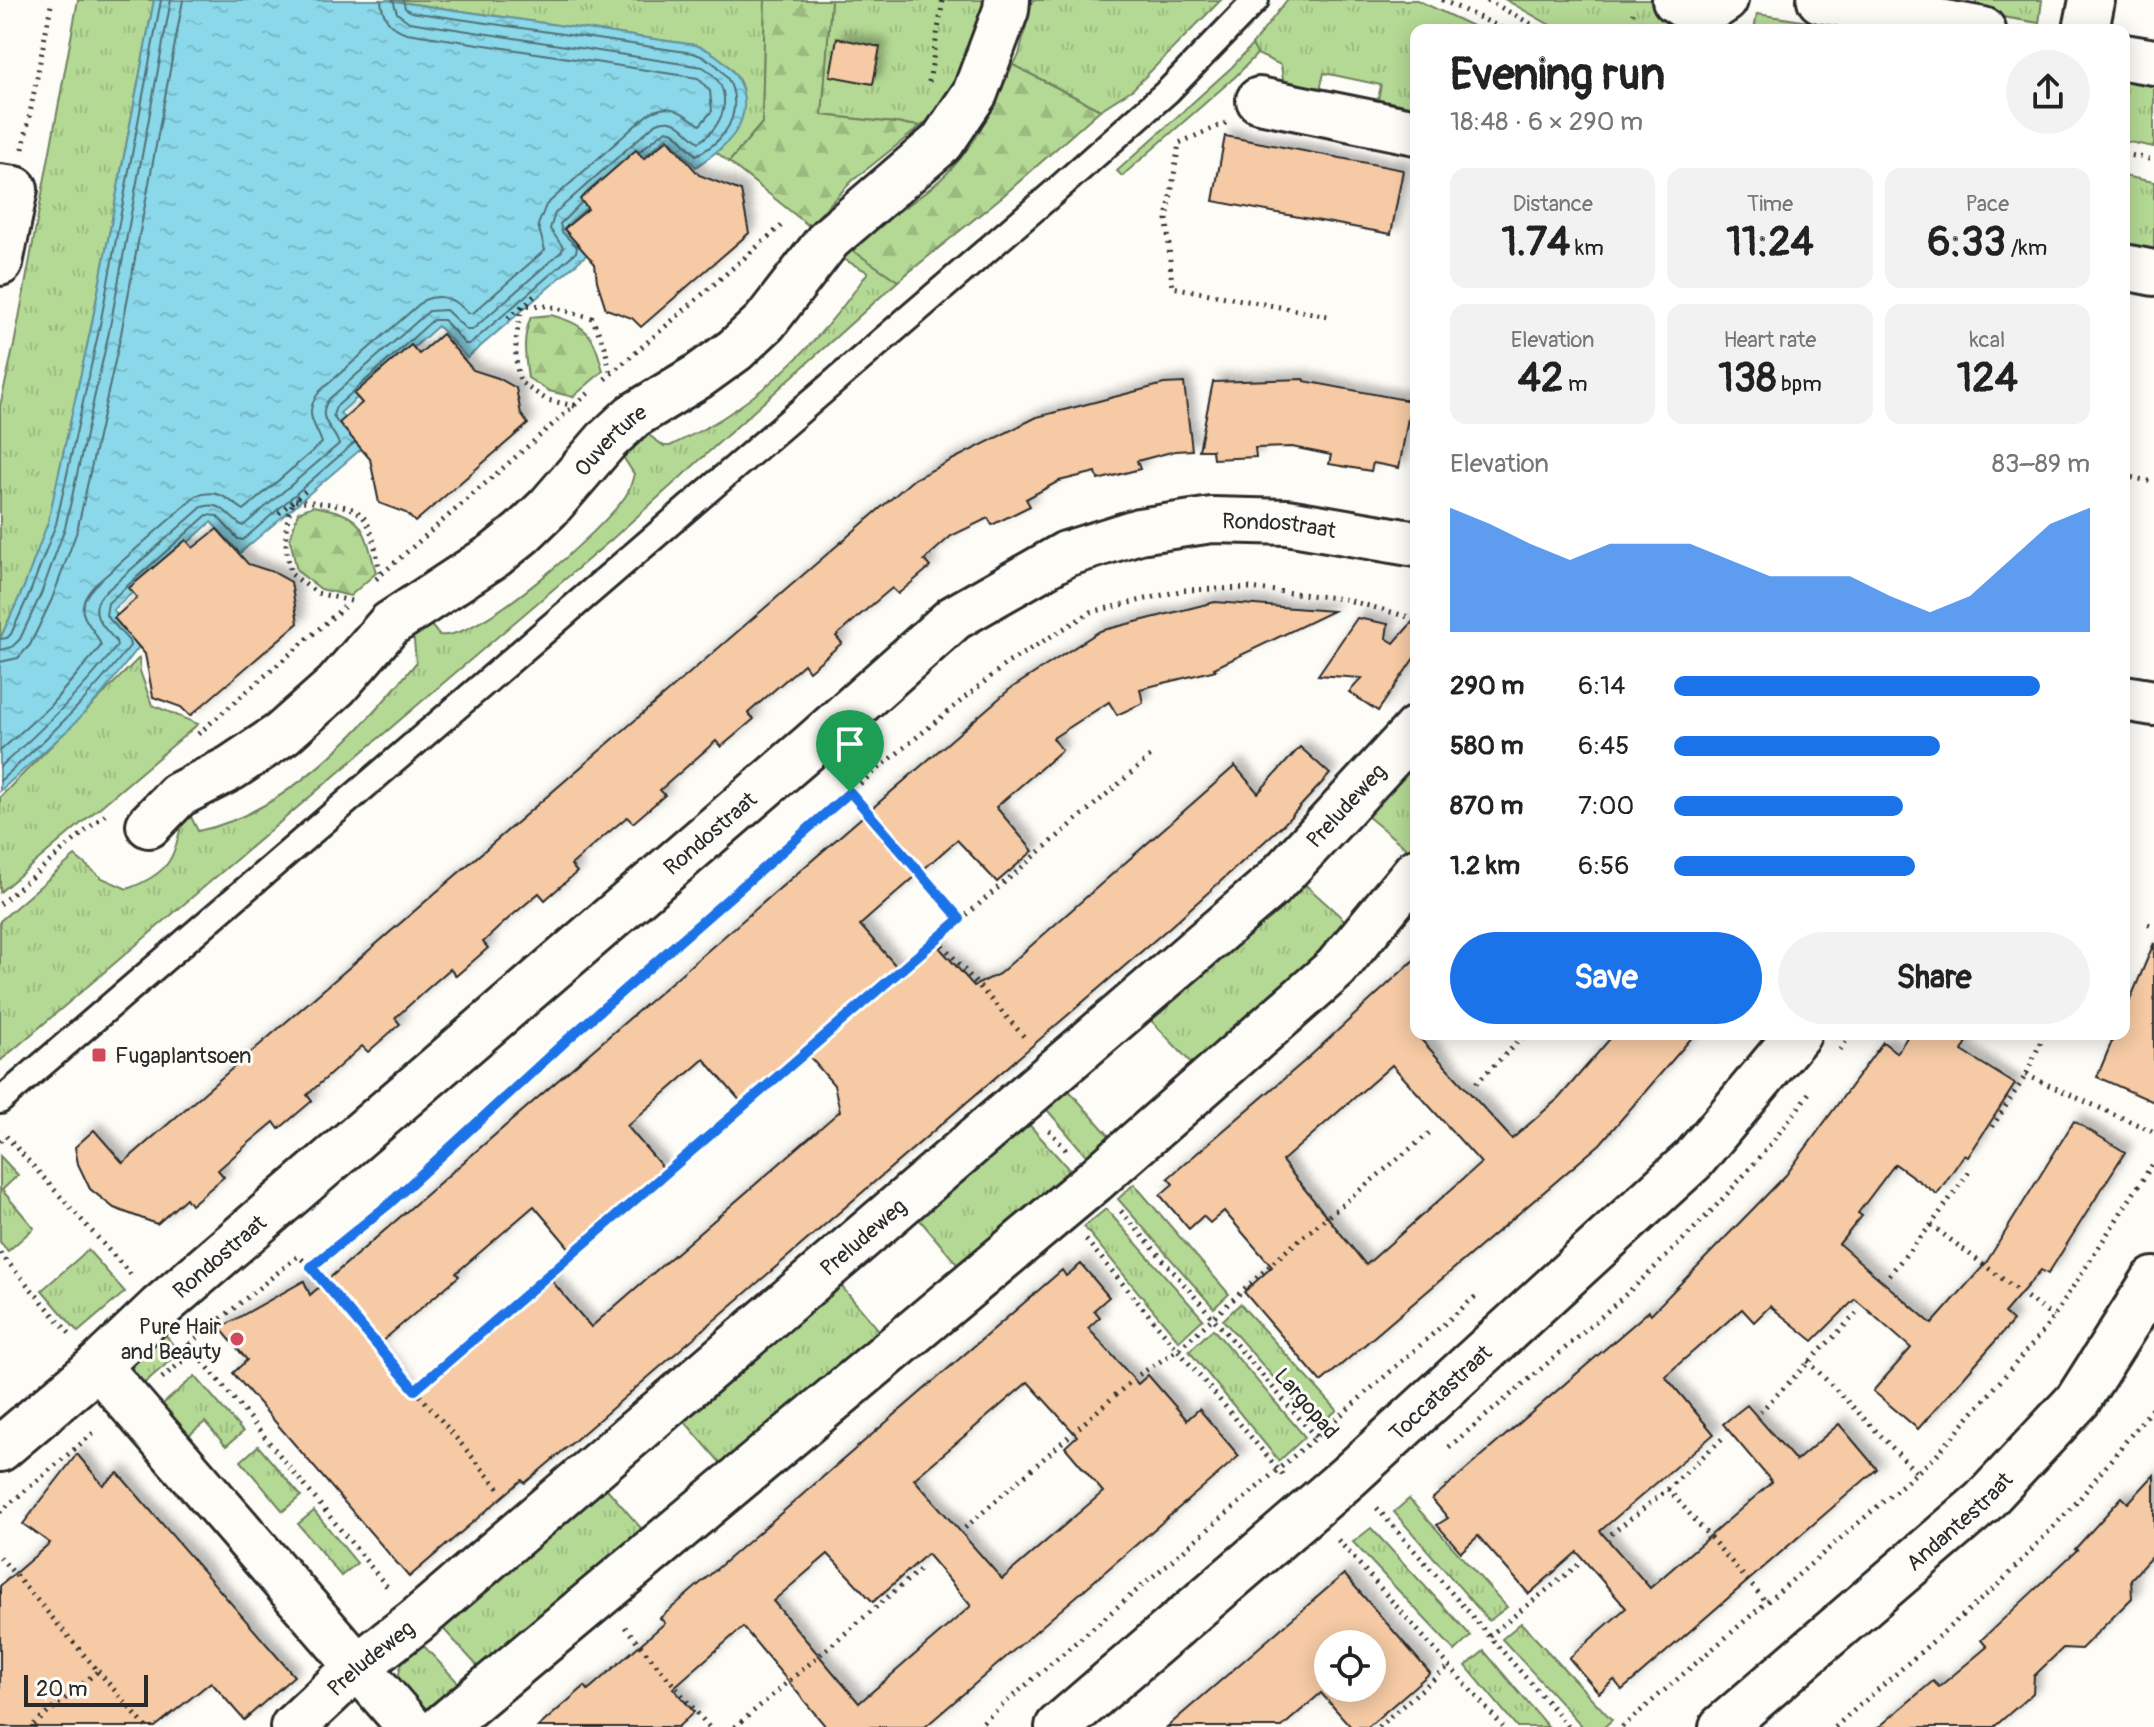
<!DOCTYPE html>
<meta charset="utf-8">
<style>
:root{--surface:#fff;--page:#f2f2f2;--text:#222;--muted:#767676;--accent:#1a73e8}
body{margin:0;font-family:Pangolin,sans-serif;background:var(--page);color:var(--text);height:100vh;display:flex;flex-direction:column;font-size:30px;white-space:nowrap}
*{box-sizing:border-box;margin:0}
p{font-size:26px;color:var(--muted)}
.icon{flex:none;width:44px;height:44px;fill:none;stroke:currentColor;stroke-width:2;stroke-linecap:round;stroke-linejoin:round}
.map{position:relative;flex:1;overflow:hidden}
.drawer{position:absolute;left:1410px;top:24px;width:720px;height:1016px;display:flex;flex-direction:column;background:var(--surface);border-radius:16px;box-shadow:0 4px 20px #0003}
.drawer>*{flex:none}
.fabs{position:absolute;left:1314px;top:1630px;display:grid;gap:16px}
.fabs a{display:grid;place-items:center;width:72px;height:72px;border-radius:50%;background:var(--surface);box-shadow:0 4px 20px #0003;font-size:40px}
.scale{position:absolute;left:24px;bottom:20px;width:124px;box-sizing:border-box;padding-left:8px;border:4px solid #2b2b2b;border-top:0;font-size:22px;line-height:28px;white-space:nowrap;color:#2b2b2b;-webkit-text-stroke:6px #fdfcf7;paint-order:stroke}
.pin{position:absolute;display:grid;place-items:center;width:68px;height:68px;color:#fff;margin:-82px -34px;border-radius:50% 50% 50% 0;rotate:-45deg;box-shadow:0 0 8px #0007}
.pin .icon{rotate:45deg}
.round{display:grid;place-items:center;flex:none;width:84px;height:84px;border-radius:42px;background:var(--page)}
.overview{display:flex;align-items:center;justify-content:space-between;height:136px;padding:0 40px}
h1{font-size:44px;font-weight:700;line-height:60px}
.figures{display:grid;grid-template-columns:repeat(3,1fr);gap:12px;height:136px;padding:8px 40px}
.figures div{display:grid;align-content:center;border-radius:16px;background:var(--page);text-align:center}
.figures b{font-size:40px;font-weight:700}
.figures small{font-size:22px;font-weight:400}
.figures p{font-size:22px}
.chart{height:224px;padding:16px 40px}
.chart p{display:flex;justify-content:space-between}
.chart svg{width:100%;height:144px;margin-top:8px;fill:var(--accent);opacity:.7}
.button{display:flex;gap:16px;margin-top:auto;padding:16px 40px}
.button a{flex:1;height:92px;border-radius:48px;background:var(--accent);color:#fff;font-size:32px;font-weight:700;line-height:92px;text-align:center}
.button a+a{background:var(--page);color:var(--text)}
ul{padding:0 40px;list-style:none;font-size:26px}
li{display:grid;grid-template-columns:128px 96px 1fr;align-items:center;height:60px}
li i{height:20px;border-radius:10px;background:var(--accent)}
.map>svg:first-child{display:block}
.grass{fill:url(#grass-tufts);stroke:#708260;stroke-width:2}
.forest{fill:url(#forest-firs);stroke:#708260;stroke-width:2}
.water{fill:url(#water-ripples);stroke:#64939d;stroke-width:2}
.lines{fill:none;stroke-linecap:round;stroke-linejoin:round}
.shore{stroke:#517077;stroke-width:2}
.building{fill:#f5caa4;stroke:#2b2b2b;stroke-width:2;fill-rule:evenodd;filter:url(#shadow)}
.service-casing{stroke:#2b2b2b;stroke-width:30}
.minor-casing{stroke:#2b2b2b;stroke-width:50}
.tertiary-casing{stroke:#2b2b2b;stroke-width:50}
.path{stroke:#2b2b2b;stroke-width:5;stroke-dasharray:2 6;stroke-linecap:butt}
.service{stroke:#fdfcf7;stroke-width:24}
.minor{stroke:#fdfcf7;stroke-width:44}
.tertiary{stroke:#fdfcf7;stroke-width:44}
.route-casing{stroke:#fff;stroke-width:16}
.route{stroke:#1a73e8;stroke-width:10}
.poi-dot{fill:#d1495b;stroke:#fdfcf7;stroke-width:3}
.labels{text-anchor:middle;stroke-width:6;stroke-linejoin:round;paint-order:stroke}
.street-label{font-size:22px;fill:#2b2b2b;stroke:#fdfcf7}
.poi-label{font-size:22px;fill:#2b2b2b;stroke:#fdfcf7;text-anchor:start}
</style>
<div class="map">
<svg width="2154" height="1727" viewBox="0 0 2154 1727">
<defs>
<pattern id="grass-tufts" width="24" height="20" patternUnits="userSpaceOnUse" patternTransform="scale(2)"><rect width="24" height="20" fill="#b4d994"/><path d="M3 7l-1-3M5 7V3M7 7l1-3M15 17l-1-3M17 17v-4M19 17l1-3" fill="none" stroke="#9bba80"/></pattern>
<pattern id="forest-firs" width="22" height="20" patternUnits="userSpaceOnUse" patternTransform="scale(2)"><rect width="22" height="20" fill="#b4d994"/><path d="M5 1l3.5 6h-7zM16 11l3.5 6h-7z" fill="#9bba80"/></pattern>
<pattern id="water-ripples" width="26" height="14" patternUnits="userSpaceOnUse" patternTransform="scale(2)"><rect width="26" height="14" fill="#8ad8e9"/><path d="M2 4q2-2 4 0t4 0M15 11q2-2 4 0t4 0" fill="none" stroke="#77bac8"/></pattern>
<filter id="shadow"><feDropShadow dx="7" dy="-7" stdDeviation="4" flood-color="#0004"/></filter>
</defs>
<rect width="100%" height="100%" fill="#fdfcf7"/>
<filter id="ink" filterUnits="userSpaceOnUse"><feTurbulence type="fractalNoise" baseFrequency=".0125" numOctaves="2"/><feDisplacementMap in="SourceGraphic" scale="16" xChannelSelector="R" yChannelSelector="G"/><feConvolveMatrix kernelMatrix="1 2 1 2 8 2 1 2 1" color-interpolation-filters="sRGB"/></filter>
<g filter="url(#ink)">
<!-- grass -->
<g class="grass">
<path d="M78,0h76l-63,328 -43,195 -24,64 -24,52v-233l14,-61z"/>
<path d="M386,0h379l-3,123 -33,39 -13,-10 6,-5c7,-13 15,-27 20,-41 8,-28 -24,-53 -47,-61z"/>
<path d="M831,0h154l-14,56 -15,42 -35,28 -99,-11z"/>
<path d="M1032,0h189l-88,89 -33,21 -87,-45 6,-10z"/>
<path d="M1287,0h130l64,30h-65v87l-40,-7 5,-25 -57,-12 -6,25 -34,-12 -3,-21 -24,-11 -5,-9z"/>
<path d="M1506,0h144l6,10 15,13 -1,7h-111z"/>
<path d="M1975,0h67l-3,23 -60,-10z"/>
<path d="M1757,14l103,16h-106z"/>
<path d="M2125,74l29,6v67l-30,-6z"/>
<path d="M2124,176l30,6v80l-30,-6z"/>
<path d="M849,248l49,33 -287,259 -611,521v-140l75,-65 27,22 25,11c51,-19 46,-36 59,-82l12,24c89,-18 163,-101 218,-168l-2,-23 -11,-8 22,-14 14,17c40,7 162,-104 186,-138 5,-7 7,-16 9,-23l-16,-25 21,-21 25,18h6c18,-9 37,-18 54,-29 59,-38 105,-88 144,-145l-27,-14z"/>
<path d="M139,658l1,13 12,34 46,19 -198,168v-95z"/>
<path d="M1416,754v94l-4,5 -51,-42z"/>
<path d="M1299,879l51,46 -35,38 -120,104 -49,-52z"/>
<path d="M1065,1086l47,53 -22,21 -47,-55z"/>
<path d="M1025,1120l48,54 -112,95 -46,-55z"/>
<path d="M0,1156l18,19 -16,15 32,38 -26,23 -8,-9z"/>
<path d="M1134,1184l95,110 -15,14 -96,-109z"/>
<path d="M1106,1209l97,110 -24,22 -95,-114z"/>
<path d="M88,1250l37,42 -47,40 -36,-42z"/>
<path d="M836,1280l47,55 -158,133 -46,-53z"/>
<path d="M1240,1304l97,106 -20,17 -94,-107z"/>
<path d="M1213,1329l92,108 -26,24 -90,-110z"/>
<path d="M162,1330l17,23 -37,32 -12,-9 2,-18z"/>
<path d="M195,1376l48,56 -17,14 -21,-24 -22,18 -26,-31z"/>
<path d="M258,1446l43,50 -18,15 -42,-50z"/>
<path d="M601,1482l46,53 -165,136 -43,-47z"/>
<path d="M1409,1499l98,108 -18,14 -95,-109z"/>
<path d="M314,1511l43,52 -16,13 -43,-52z"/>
<path d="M1371,1528l100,108 -16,15 -102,-109z"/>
<path d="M1521,1623l91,97 -8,7h-21l-81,-88z"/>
<path d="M421,1643l45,48 -34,22 -8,-2 -25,-22c-3,-23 5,-32 22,-46z"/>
<path d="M1484,1651l64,76h-31l-51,-61z"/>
</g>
<!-- forest -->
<g class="forest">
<path d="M765,0h66l-9,115 99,11 -69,55 -43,45 -80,-64 33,-39z"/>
<path d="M1252,45l5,9 -21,22 -114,100 -5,-5 115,-104z"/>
<path d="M1013,65l87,45 -96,85 -106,86 -49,-33c33,-29 74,-48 104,-81 27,-30 42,-66 60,-102z"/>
<path d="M551,315c37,11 42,18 52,56l-30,26 -24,-6 -21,-13c-3,-22 -6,-41 3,-61z"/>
<path d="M313,506c50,9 51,19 63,67l-26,23 -29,-7 -24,-18 -7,-32 8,-27z"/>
</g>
<!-- water -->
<path class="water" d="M154,0h232l309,45c37,12 65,52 39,89 -10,14 -25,23 -38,33l-29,-30 -100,88 25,25 -125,108 -29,-32 -98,87 27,31 -127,109 -29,-31 -98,88 29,33 -41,52 -31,33 -70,63v-152l24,-52 24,-65 43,-194z"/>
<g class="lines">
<!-- shore -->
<g class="shore">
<path d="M403,0l2,8 6,4 282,41c55,17 54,80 3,102l-22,-23 -8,-2 -26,21"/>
<path d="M337,422l-4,-7 3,-8 97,-87h11l21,24h5l106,-92 1,-5 -15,-15 -2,-8 21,-21"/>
<path d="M0,639l7,-1 4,-4 20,-44 25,-66 43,-194 62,-330"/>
<path d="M0,650l12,-3 8,-8 21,-45 24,-66 44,-196 62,-332"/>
<path d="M0,662l18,-4 12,-13 22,-46 25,-68 44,-197 62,-334"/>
<path d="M0,751l49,-44 52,-61c-6,-23 -34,-30 -7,-60l102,-90c22,-8 31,3 48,14l78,-67c-7,-21 -20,-29 -2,-52l104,-91c18,-7 31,-1 44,13h5l72,-63 -7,-25 8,-20 101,-90c23,-15 35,-2 53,10l12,-14 -2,-20 -12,-13 -291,-45c-17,-5 -25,-16 -26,-33"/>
<path d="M0,767c43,-38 82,-76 117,-121l-1,-5c-12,-14 -29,-27 -14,-46l100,-88c21,-7 26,11 41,19l96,-82c-6,-17 -24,-25 -10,-45l100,-88 17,-1 21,20h5l90,-79 1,-4 -13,-18 5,-16 100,-89c21,-11 29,8 44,18 29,-19 36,-55 4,-75l-294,-45 -12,-9 -4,-13"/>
<path d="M0,781c50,-45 88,-82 130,-135l-1,-5 -23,-26 2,-12 99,-88 10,1 21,23 5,1 111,-97"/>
</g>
</g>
<!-- building -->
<g class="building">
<path d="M837,38l43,9 -7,37 -43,-8z"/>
<path d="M1225,136l178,34 -12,64 -178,-33z"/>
<path d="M668,139l31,36 42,16 8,42 -108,94 -9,-9 -26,-9 -9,-28 -2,-17 -31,-35 24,-20 -8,-10 56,-49 8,9z"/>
<path d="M442,334l31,36 25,8 18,10 5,26 7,10 -113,98 -9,-9 -27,-10 -9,-44 -31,-36 23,-20 -8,-9 57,-49 8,9z"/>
<path d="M1304,379v2l107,20 -12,67 -26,-5 -2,8 -42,-7 2,-9 -39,-8 -37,1 1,9 -43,2 -1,-9h-13l14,-68z"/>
<path d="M1184,383l8,67 -17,1 -38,10 3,8 -42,11 -2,-8 -37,9 -33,18 4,7 -38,19 -4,-7 -37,18 -27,24 6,7 -32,27 -6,-6 -32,27 -24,21 6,7 -33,28 -5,-7 -56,49 6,6 -33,28 -5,-6 -56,49 5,5 -32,28 -6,-6 -24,20 -32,28 6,7 -32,28 -6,-7 -31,26 -25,23 5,6 -32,28 -6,-7 -24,21 -31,28 5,6 -32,28 -6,-6 -55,49 5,6 -33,28 -5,-7 -24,20 -32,28 6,7 -33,28 -5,-7 -29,26 -43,-16 -24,-19 -12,-25 -3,-17 19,-17 29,33 791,-684 123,-62 127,-33z"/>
<path d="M217,529l31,35 25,8 18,10 7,41 -108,93 -9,-9 -28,-10 -8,-43 -31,-36 23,-20 -8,-10 57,-48 7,8z"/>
<path d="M1215,602l118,9 -119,57 2,2 -76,19 3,14 -26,12 -8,-13 -56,36 9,12 -66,57 37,44 -36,31 -40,-42 -97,85 43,49 34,-29 37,41 25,-12 236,-208 23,27 42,-46 30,27 -46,50 -113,102 -620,535 -26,22 -3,-3 -113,97 -176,-204 14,-13 -27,-32 84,-47 6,14 700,-606 90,-58zM803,1049l31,36 6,26 -249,216 -40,-47 -135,115 -42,-47 85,-72 -3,-3 78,-67 37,44 29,-23 64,-58 -37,-43 77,-67 38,44z"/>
<path d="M1357,618l31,6 -2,14 8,5 22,-25v37l-38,56 -29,-19 13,-14 -44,-3z"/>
<path d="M2154,943v159l-57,-25 18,-43h9v-20z"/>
<path d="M1416,958v76l96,105 47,-41 55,-64h81l-95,110 -279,238 -77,-90 28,-25 -48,-56 -14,12 -7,-7 -14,13 -29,-34 13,-11 -5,-6 139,-119zM1392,1065l89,98 -115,102 -84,-104z"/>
<path d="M1909,1034h62l-9,17 53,33 -47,73 -4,-2 -27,39 -42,-30 -37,49 4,3 -23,28 93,80 54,-61 88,-142 51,31 -77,122 -7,-4 -37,43 9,8 -95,108 -45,-38 38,-43 -56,-49 -42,42 -43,-35 -16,16 -12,-13 -77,67 49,58 -114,97 50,57 122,-106 -49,-58 24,-19 49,56 43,-37 38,45 -255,221 -8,-10 -15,13 -30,-35 57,-50 -49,-56 -48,42 -51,-58 -17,16 -24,-27 11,-7 -16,-19 217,-188 2,3 135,-139 97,-133 14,11z"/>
<path d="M1081,1264l28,33 -15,13 6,7 -12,11 50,56 10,-9 39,45 12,-11 40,47 -314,271h-99l-83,-100 -70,61 21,24 -16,15h-140l47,-41 3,4 77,-67 -5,-5 402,-348 4,6zM1028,1382l49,54 -12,11 38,45 -101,87 -88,-100zM828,1554l45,48 54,-48 44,52 -112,97 -86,-102z"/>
<path d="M77,1454l26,31 15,-12 176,203 -50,44 -33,-38 -56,45h-155v-141l50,-43 -27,-19z"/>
<path d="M2154,1475v79l-23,25 1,19 -51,51 -18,-1 -29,28 -1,17 -39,34h-115l54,-46 6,6 48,-40 -6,-7 96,-90 -2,-1 47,-52 6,6z"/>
<path d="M1344,1574l86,99 -62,54h-17l-30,-34 -39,34h-115zM1328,1644h44v44h-44z"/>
</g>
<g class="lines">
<!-- service casing -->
<g class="service-casing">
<path id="service" d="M0,1101l1052,-907 116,-103 88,-91"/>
</g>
<!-- minor casing -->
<g class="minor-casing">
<g id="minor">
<path d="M2086,30l6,-30"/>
<path d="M1259,100l157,32"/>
<path d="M0,187l15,2 -15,74"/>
<path d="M2124,267l30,6"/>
<path d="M2124,698l30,5"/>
<path id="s1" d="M149,825l29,-30 53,-27 51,-34 54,-48 54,-62 105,-69 27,-22 27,-26 57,-66 27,-25 66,-40 36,-26 30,-28 64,-83 113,-97 33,-49 31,-83 1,-10"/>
<path d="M98,1366l312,361"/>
<path id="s2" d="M0,1449l98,-83 61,-58 654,-564 141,-126 112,-64 73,-23 73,-11 75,2 129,22"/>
<path id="s3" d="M293,1727l65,-61 58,-45 858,-738 142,-154"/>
<path d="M442,1727l652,-546 242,-213 80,-97"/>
<path id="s4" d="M1058,1727l291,-251 345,-317 104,-125"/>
<path id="s5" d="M1722,1727l261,-225 95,-102 76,-120"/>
</g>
</g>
<!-- tertiary casing -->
<g class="tertiary-casing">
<g id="tertiary">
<path d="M1675,0c17,13 33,13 50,0"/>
<path d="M1820,0l163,30"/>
<path d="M2124,57l30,5"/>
</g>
</g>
<!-- path -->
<g class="path">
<path d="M1442,0l64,30"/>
<path d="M1487,0l55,30"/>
<path d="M1630,30l3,-17"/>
<path d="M929,82l14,-82"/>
<path d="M1226,123l-47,20 -12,76 5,68 156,29"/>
<path d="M23,149l29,-149"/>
<path d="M2124,154l30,6"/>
<path d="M508,318l30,-25"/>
<path d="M605,379l176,-153"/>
<path d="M575,406l-28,-6 -26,-17c-9,-25 -5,-52 2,-78l26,1 43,12 13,29 5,26"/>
<path d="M2124,476l30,6"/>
<path d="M279,513l30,-25"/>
<path d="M376,579l215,-188"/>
<path d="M351,601l-34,-8 -26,-19c-6,-29 -9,-46 3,-74 68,8 74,0 86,74"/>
<path d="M198,734l146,-127"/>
<path d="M850,792l110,127"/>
<path d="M0,904l109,-93"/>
<path d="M2148,924l6,2"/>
<path d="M937,939l90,101"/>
<path d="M1840,1050l11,-16"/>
<path d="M2026,1075l128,57"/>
<path d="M1476,1083l50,-49"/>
<path d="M1992,1127l34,-52 18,-41"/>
<path d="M1049,1130l17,20"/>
<path d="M0,1141l6,-5 127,141"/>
<path d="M1121,1211l197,229"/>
<path d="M1931,1225l122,92"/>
<path d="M1086,1240l199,238"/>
<path d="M0,1253l70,81"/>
<path d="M311,1267l191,225"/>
<path d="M1889,1275l42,-50 40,-56"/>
<path d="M188,1343l201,246"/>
<path d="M190,1344l108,-88 13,11 78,-63 179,-165 282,-247 156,-128 85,-52 93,-22 66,-2 94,11 72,20"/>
<path d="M1808,1361l109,112"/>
<path d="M162,1378l33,-27"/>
<path d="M415,1390l736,-634"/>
<path d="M1760,1412l99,-101"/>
<path d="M1449,1447c129,-110 264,-217 362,-357"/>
<path d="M1668,1489l99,114"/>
<path d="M1377,1508l192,219"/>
<path d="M0,1512l97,-82"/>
<path d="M965,1528l172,-152 41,-26 109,-100 146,-120"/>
<path d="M1611,1534l57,-45 57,-53"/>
<path d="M1338,1540l165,187"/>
<path d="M0,1557l98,114 -67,56"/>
<path d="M625,1627l84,100"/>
<path d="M1489,1636l89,-71"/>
<path d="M98,1671l48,56"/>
<path d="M735,1727l187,-159"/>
<path d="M977,1727l339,-290 160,-141"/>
<path d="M1378,1727l71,-61"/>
<path d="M1622,1727l314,-271 110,-128 108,-166"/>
<path d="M1835,1727l167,-146 75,-79 77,-96"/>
</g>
<!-- service -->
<use href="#service" class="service"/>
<!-- minor -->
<use href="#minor" class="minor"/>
<!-- tertiary -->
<use href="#tertiary" class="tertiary"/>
</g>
</g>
<g class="lines" filter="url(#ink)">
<!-- route casing -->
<g class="route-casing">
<path id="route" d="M850,792l110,127 -545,471 -104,-123 78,-63 179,-165z"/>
</g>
<!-- route -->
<use href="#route" class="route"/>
</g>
<!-- markers -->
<g class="poi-dot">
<rect x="91" y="1047" width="16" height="16" rx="4"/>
<circle cx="237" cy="1339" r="8"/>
</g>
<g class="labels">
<!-- street labels -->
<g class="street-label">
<text dy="8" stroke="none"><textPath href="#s1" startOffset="606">Ouverture</textPath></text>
<text dy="8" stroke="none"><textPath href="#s2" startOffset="1612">Rondostraat</textPath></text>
<text dy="8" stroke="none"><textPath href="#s3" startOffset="1400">Preludeweg</textPath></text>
<text dy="8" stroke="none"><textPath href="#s2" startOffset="940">Rondostraat</textPath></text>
<text dy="8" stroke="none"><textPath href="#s3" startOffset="752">Preludeweg</textPath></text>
<text dy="8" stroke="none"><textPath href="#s2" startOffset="292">Rondostraat</textPath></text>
<text dy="8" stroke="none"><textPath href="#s4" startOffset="508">Toccatastraat</textPath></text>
<text transform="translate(1307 1403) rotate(49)" y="8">Largopad</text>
<text dy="8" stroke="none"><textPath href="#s5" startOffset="314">Andantestraat</textPath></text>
<text dy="8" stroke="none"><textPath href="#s3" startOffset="104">Preludeweg</textPath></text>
</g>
<!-- poi labels -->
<g class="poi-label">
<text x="115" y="1063">Fugaplantsoen</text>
<text x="221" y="1334" text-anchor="end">Pure Hair<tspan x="221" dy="25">and Beauty</tspan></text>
</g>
</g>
</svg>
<div class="fabs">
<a><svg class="icon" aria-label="locate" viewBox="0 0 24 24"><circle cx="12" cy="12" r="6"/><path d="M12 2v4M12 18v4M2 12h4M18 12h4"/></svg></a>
</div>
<div class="scale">20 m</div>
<div class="pin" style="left:850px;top:792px;background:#1e9e55"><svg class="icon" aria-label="arrive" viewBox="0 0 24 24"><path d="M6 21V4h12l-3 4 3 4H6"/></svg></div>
<section class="drawer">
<div class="overview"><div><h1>Evening run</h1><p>18:48 · 6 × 290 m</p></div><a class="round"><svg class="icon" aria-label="share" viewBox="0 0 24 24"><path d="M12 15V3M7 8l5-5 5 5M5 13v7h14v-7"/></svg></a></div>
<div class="figures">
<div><p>Distance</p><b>1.74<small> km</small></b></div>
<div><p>Time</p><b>11:24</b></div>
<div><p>Pace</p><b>6:33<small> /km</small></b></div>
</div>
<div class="figures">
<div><p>Elevation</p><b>42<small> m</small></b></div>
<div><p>Heart rate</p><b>138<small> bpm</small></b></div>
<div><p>kcal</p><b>124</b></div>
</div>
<div class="chart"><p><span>Elevation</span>83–89 m</p>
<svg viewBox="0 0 160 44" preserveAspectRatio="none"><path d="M0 44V6L10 11L20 17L30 22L40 17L50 17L60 17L70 22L80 27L90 27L100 27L110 33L120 38L130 33L140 22L150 11L160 6V44z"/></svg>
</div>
<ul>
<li><b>290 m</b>6:14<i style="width:88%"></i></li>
<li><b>580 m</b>6:45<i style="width:64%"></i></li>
<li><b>870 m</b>7:00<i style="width:55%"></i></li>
<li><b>1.2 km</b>6:56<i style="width:58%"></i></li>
</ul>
<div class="button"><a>Save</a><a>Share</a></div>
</section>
</div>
